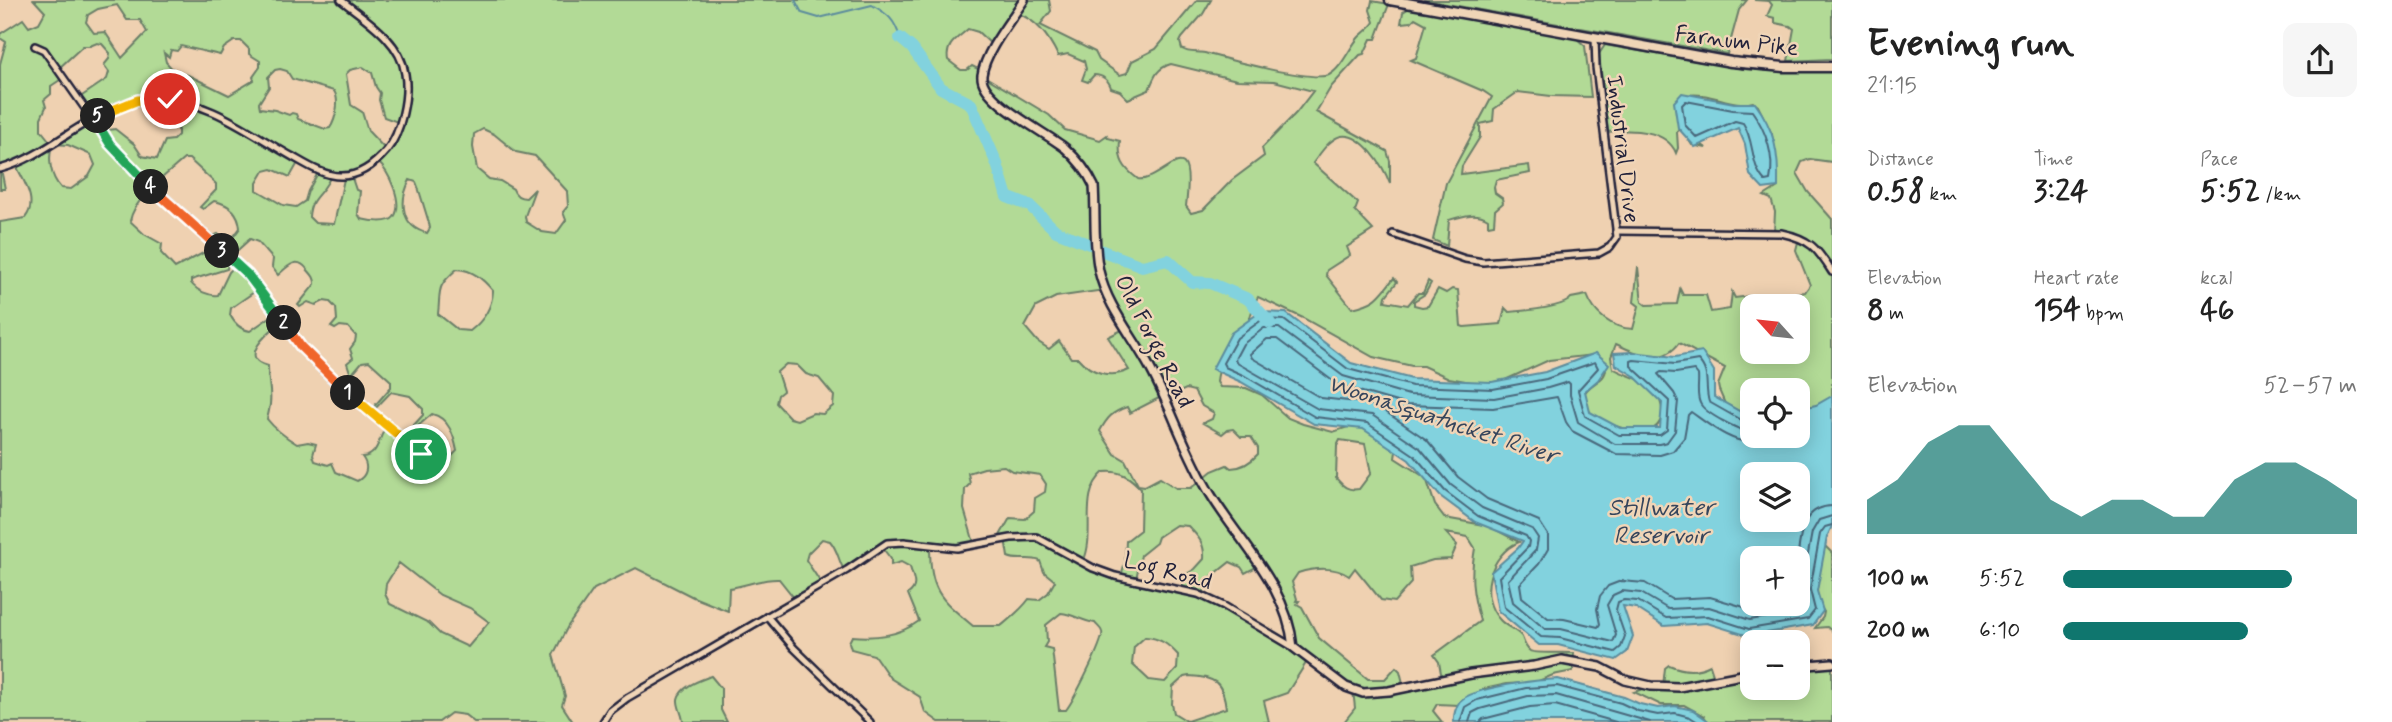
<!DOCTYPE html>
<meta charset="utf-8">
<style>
:root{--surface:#fff;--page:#f6f6f6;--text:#222;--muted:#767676;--accent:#0f766e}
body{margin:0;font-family:Mynerve,sans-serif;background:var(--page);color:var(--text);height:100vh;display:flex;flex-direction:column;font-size:26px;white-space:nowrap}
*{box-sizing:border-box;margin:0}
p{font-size:23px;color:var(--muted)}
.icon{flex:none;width:38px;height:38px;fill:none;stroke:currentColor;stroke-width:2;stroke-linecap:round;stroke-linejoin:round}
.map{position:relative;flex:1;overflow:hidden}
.details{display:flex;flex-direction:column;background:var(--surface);width:560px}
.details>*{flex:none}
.needle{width:46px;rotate:297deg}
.buttons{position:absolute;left:1740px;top:294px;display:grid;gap:14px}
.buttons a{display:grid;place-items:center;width:70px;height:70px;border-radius:14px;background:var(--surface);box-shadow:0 4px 18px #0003;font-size:35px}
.pin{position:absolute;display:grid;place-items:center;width:60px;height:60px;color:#fff;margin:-30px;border:4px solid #fff;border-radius:50%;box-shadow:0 2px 7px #0007}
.km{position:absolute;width:35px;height:35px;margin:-18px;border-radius:50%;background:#222;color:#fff;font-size:19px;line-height:35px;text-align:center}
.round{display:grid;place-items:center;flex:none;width:74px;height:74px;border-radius:14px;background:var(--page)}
.summary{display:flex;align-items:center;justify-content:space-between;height:119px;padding:0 35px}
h1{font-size:38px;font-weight:700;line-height:52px}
.figures{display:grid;grid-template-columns:repeat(3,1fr);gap:10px;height:119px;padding:7px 35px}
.figures div{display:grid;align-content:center}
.figures b{font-size:30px;font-weight:700}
.figures small{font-size:19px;font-weight:400}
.figures p{font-size:19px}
.chart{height:196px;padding:14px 35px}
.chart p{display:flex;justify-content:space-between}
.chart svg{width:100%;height:126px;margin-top:7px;fill:var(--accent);opacity:.7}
ul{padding:0 35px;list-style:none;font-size:23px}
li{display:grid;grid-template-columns:112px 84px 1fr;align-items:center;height:52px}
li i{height:18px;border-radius:9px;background:var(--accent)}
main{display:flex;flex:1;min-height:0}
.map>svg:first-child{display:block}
.green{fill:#b2da96;stroke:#6a7e68;stroke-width:2;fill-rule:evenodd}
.water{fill:#82d2de;stroke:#5c8c9d;stroke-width:2;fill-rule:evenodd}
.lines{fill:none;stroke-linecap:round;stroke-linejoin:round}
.shore{stroke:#48687c;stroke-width:2}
.stream{stroke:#5c8c9d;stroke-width:2}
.river{stroke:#82d2de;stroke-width:12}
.minor-casing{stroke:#22223b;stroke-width:10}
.tertiary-casing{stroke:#22223b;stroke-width:12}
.secondary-casing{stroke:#22223b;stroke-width:13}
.minor{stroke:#f0d5b7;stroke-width:5}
.tertiary{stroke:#f0d5b7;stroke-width:7}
.secondary{stroke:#f0d5b7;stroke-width:8}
.split-1-casing{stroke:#fff;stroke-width:14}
.split-2-casing{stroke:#fff;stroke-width:14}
.split-3-casing{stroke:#fff;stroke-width:14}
.split-4-casing{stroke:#fff;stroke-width:14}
.split-5-casing{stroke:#fff;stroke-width:14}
.split-6-casing{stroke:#fff;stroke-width:14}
.split-1{stroke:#f5b400;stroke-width:9}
.split-2{stroke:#f0652b;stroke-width:9}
.split-3{stroke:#22a559;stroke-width:9}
.split-4{stroke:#f0652b;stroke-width:9}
.split-5{stroke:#22a559;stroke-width:9}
.split-6{stroke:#f5b400;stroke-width:9}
.labels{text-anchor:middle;stroke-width:5;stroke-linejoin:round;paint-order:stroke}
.street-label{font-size:23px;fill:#22223b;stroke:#f0d5b7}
.water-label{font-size:24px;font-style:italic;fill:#35455c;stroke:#f0d5b7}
</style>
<main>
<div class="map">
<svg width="1832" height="722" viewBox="0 0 1832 722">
<rect width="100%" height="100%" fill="#efd1b1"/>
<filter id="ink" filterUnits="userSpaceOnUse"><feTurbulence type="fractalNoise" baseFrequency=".0143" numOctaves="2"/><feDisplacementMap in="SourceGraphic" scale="14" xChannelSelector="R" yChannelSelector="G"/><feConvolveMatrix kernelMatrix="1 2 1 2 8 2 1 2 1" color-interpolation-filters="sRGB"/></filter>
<g filter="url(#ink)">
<!-- green -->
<g class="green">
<path d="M34,0h987l-29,45 -14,-13 -10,-3c-10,9 -23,15 -20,31l13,10h6l5,-4 10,5 2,5 65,39 16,15 35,10 7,-5 1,3 12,3c-2,18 3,27 18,38 25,4 58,-56 48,27l5,7 12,-3 29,-30 32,-24 -2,-8 34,-35 17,-22 -39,-10 -37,-1 -66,-16c-14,4 -17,13 -22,26l-21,9 -8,-8 -9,-3c-2,-8 -9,-13 -17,-13l-6,7 -6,-2 4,-11 -2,-8 -16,-7 -10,2c-8,-17 -20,-35 -39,-42l9,-14h21l2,11 -11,14 55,27 4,8 21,15 7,-2 5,-12 24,-12 41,-49h14l-8,14 -21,24 -2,4 2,7c8,5 17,2 26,5 21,6 104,28 121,21 13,-7 20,-27 30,-38 5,-5 11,-9 15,-15l-4,-12 2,-9 17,3 -13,35h-5l-7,15 -4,1 -29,32 -15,25 71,39 3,10v23c-6,-17 -28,-52 -49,-48 -12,3 -21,18 -28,27l45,40 -3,8 18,19 -26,17 3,8 -23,15 -1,5 26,33c26,-6 26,-11 42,-30l3,4 -11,14 -1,5 23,4 10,-12h5l5,-12 3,2 -6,11 -11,7v4l8,2 6,-1 10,-17 8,4 6,-4 6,1 3,36 3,1 37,-3 4,-16 4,4c14,-1 55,-4 62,-14l16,-3c7,19 24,33 46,34l6,-23 -5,-4 4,-35 4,35 4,3 31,-1 3,-15 3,6h23l5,17 19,-3 2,-17 3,6 15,-2 4,5 36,2 4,-10 11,-1 5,-7 -14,-35 3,-12 -25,-6 1,-20 -4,-13 -7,-3 14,-9 -6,-53 -14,-28 -5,-4c-20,6 -43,-11 -66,-7l6,42 13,11 -14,-3 -11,-17 -4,4 1,16 -2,5c-10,-24 -45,-24 -68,-21l-9,-78 6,-9 138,24 45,3h44v90l-22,-3 -8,3 -5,11 11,19 24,27v178l-35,22v-29h-45v36l-21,-8 -12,-28 -1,-5 7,-17 -46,-25c-16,23 -42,11 -63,1l-5,13 2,11c12,8 32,11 40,21 6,6 10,17 9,26 -5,31 -50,9 -68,4l-12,-22c8,-17 25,-14 24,-31l-12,-11 -45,5 -44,20 -23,4 -33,-6 -26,-12h-11l-39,-9 -70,-39 -45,-21c-6,9 -6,17 -10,26 -10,20 -30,36 -31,59l3,5 26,1 16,7 26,23 15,6 30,8 21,-7h7l36,20 -2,13 31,20 9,27 10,13 44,8 30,16c-29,12 -42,54 -19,78 6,7 17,10 22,17 2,5 3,10 8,14 4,3 36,1 44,2l-1,18 -20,4 -17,7 -29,2 -23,5 -25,16 -22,-1 -4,7 9,11h-98l11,-14 -2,-18 -45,-30 -21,33 -23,8 5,21h-330l-14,-10 -5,-15 -30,-19 -16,-23 -23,-6 -2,-7 3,-6c24,2 47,0 67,-15l-11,-27c11,-7 5,-16 2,-27l-9,-5 -10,3v-6l-10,-13 -37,24c-6,-10 -6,-20 -14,-29l-8,-2 -14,14 -2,7 15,23 -26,16 -16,-20c-18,-1 -33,7 -50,9l-1,23 -35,-14 -57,-29 -42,21 -26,37 -15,29 12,41 -3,9 11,17h-99l-9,-7 -14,-2 -12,9h-439v-500l25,-4c14,-17 -2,-37 -9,-53l-15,4 4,20h-5v-125l6,-22 -6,-4v-4l23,-15 6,8 10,-4 6,-11zM117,5l10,15h13l7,12 -25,26 -17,-26 -11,1 -8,-11 2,-7 10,-6zM234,41h7l8,8v5l11,7v6l-7,10 1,3 -25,15 -41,-20 -12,-2 -10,-11 -2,-9 5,4 2,-7 6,1 4,-5 39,9 4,-7zM97,43l5,1 8,9 -1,6 -5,6 5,7 -2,7 -28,19 13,20 -39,26 15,1 23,10 4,10 -6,11 -18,13 -10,-1c-11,-12 -13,-29 -9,-44l-11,-14v-12l5,-11 -2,-7 7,-6v-8l12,-8 -5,-9 25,-23h7zM363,67l9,6 4,14 4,6 -1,7 5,17 14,5 -7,21 -6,6 -17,-18 -6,-19 -11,-7 -5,-31 4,-4zM280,69l7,2 5,8 42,12c6,9 2,28 -4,37l-5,1 -27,-10 -2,-5 -4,-1 -3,2 -14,-5 -15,-2 -1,-5 10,-16 -1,-10 7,-7zM137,99l29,1 -2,15 14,14v6l-5,5 -8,1 -8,18 -15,-3 -8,-12 -19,-15 -12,2 -10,-13zM483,129l11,5 22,18 19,4 32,35 1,15 -5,6 3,8 -10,14 -14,-2 -16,-10 -1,-6 10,-27 -9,9c-7,0 -11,-3 -13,-9l-13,-8 -11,-2 -12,-10 -4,-22 1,-13zM184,159h5l27,25v6l-16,17 3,2 11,-8c15,3 25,11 26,27l-6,8 -11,2 -5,-4 -9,4 9,12 -13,2 -30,16 -14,-15 1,-9 -18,-10 -14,-13c4,-23 36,-46 54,-62zM299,161l20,10 -11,20 -3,10 -9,6 -13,-2 -26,-15v-7l7,-12 8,-2 18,8zM378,162c11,10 26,41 16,55 -5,7 -25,4 -33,2l-3,-5 2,-23 -4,-1 -5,-15zM331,175l11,1 2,3 -10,45 -19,-1 -6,-6c1,-22 15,-22 22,-42zM410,180l6,2 2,5 11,36 1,5 -3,5c-26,-6 -28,-32 -17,-53zM250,239l8,3 15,17 -1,8 6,8c10,-9 19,-19 29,-6 5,6 8,8 8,15l-17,21 2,2 8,-5 8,3 8,-4 6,1 6,6 1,12 -6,7 4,2 5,-3 8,1 8,9 -1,6 -5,7 3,9 -6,5 4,12 11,-13 7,-1 22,20v6l-21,24 2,1 19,-20 19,4 13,13v6l-20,22 -17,-10c-8,11 -7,29 -24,30 7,9 5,19 -5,24l-21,-9 -4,-9 -4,2 -13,-4 -2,-6 3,-11 -8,-2 -11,2c-10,-6 -23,-16 -30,-25 7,-25 1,-31 1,-53 -32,-8 2,-35 13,-44l-5,-9 -26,18c-10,-2 -15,-7 -20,-16l1,-7 26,-18 -21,-25 -7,7 -11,23c-9,1 -21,-4 -27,-12v-3l36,-11 2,-11zM457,269c16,1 26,10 36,22 -1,17 -10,30 -23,40l-12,-1 -20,-16c3,-25 -3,-26 19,-45zM1104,290l22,38 -18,9 21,33c-19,9 -38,3 -51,-12h-7l-12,-17 -10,8 -12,-8 -12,-14 11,-20 20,-10zM1752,306h45v46h-45zM786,364l11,1 9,9 13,4 15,18 -1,10 -10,8 -10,-1 -16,7 -7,-2 -14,-15 2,-8 5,-4 -6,-19zM1186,389l8,2 8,15 12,7 -2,6 -9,4 19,11 5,-4 6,-1 8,8h10l7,11v6c-7,8 -16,14 -27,14l-4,-3 -15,6 -21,17h-15l-16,-10 -15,8 -7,-1 -13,-25 -10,-6 -15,-23c7,-13 12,-19 27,-24l3,6 31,-16 3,2zM432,414c17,4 22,22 25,37l-5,5 -7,3 -3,12 -17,-3 -6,-15 -10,-11 9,-16zM1340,440l25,4 6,29 -12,16c-12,2 -16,-3 -23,-11l1,-32zM1004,466l8,5 28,4 6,9 -1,8 -10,6 -1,13 -9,8 -15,-1 -12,21 7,-1 3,19c11,5 21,-1 32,4l4,11 11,9 -7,12 -9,7 -10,-1c-8,11 -17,18 -28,27h-28c-34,-28 -43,-35 -43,-81l26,2 18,-4 -10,-34 1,-20 5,-5 -2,-11 16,-5zM1104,472c16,-2 26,5 37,17l-1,41 -14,11 -1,21 -4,14 -38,-14c14,-29 -6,-67 21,-90zM1176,525l12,1c11,11 17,18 16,33l-9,10 -10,6 -4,14 -45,-10 5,-24 15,-12 2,-6zM1446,533l22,4 7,11c-5,29 -3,45 5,73l-46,34 5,7 3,17 -38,8 -4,-16 -4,-4 -11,12h-17l-49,-41 -17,-31 -5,-3 2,-3h-3l1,-2 -5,-17 6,-9c16,-5 37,-7 51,3l6,-8 26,32 13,2 17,-19 -1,-16 23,-7 18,-1 6,-14zM1230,562l11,5 4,6 15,-8 30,58 1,22 -88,-51 7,-16zM399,563l41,32 30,13 19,14 -21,25 -28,-13 -11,-11 -39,-19 -5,-10 1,-10zM1061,613c13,1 20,8 34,10 2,3 6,5 7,9 3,8 -29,69 -36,78h-7l-7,-61 -8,-2 3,-5 -1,-17zM1145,637c15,1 23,7 33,18l-1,14 -12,13 -16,-2 -17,-16 2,-17zM1189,676c26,1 34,6 37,32l-39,13 -13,-8 -2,-9 1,-17 11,-10z"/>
<path d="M1424,0h323l-8,10 -12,44z"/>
<path d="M1754,0h78v59l-44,2 6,-32 -4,-3 -15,-3v-5l-8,-2 5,-11 -3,-4z"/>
<path d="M1411,7l165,31 9,8 6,51 -40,-1 -33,-4 -24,17 -1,12 -13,3v13l-18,29 -1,8 68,-9 1,8 -34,7 -2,7 1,6 7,5 1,5 -8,7 -1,14 -6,1v-6c-12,-8 -26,-3 -39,1l-2,26 -14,-6 13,-57 46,-86 -9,-6 -72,-31 5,-2 10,-34 -11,-6 -4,4 -10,1 2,-11z"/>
<path d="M1820,541l12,12v78l-5,-4 -12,1 8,-11 1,-5c-16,-19 -6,-48 -4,-71z"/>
<path d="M1832,662v60h-124l-4,-6 -20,-11h-23l-27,-13 15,-5 14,-1 2,-18 4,-3c14,6 28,7 41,0l5,15 37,-8v16h45v-23z"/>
<path d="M711,676l10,12v22l6,12h-44c0,-7 -6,-16 -5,-23 3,-13 23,-19 33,-23z"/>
</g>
<!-- water -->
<g class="water">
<path d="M1682,93l52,10h21c20,27 24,51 23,84l-15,2 -13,-14 -5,-31 -7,-16 -43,19 -17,-19 -4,-26z"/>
<path d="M1260,312l26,1 65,50 61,16 80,3 53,-10 51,-19 13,11 -11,16 -13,11 5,21 30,16h40l2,-25 -29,-28 -17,-10 -2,-12 18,-1 43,5 27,-5 12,19v26l38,21v18h45v-27l19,-4 16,-9v130l-5,11 -10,54 6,20 -10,14 -64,11 -42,-13 -43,3 -28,-18 -13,-2 10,30 -6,16 -11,8 -58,-15h-19l-41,-34 -7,-39 27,-24 5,-7 -48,-19 -35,-26 -31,-36 -46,-31 -49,-5 -73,-42 -29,-13 19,-36zM1797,474v46h-45v-46zM1752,558h45v46h-45z"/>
<path d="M1558,679l66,18 16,7 18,4 17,-2 18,4 17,12h-256c-1,-6 2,-16 6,-21 14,-14 77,-21 98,-22z"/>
</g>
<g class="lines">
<!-- shore -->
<g class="shore">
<path d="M1686,101l47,9 19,1c14,19 23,46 18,69l-5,1c-15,-15 -10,-40 -22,-58l-8,-2 -38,17 -12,-13 -3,-20z"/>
<path d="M1752,423h-6l-37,-21c-5,-16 2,-29 -11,-42l-23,4 -41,-4 -3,1v5l38,35 -2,29 -7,5h-41l-34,-19 -7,-26 20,-22 -3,-6 -49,17 -53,10 -81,-3 -64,-17 -64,-49 -21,-1 -26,19 -14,25 2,4 20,9 70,41 52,6 47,32 31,36 33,25 48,20 3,5 -1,6 -29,30 5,30 37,30 19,1 55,14 6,-5 4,-11 -9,-26 2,-8 6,-2 14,1 28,17 42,-2 41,13 59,-10 7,-9 -5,-20 10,-56 5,-7 7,-2"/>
<path d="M1752,432c-11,0 -48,-19 -52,-29 -4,-8 -1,-19 -2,-28l-4,-5 -18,3 -15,-1 -3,2 16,19 4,8 -3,30 -8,11 -8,2h-44l-37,-22 -8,-27v-11l-2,-2 -20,6 -54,10 -85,-3 -66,-19 -64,-48h-15l-21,16 -8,15 2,4 81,46 54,6 48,33 31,37 31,23 50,21 6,9 -2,12 -28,30 5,22 32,27h16l52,13 3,-7 -9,-30 6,-10 9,-4 19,2 27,16 41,-2 41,13 53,-9 2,-4 -3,-20 10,-55 7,-12 13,-4"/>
<path d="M1769,436c-26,18 -58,-10 -78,-24l-3,3 -4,23 -11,13 -13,4 -44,-1 -44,-23 -6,-9 -9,-25 -64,11 -86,-3 -69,-20 -61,-46h-10l-17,15 2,4 69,40 45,5 11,3 50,34 31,37 29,22 52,22 9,14v14l-9,15 -19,20 2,13 26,21 16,1 34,8 2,-3 -3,-15 3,-13 8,-10 13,-5 24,2 26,16 39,-2 41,12 34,-5"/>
<path d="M1797,563c3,-25 3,-56 35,-57"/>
<path d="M1460,722l5,-15 12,-7 49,-12 31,-2 64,17 17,8 20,4 17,-2 15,4 8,5"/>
<path d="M1469,722l3,-9 8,-4 48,-13 28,-1 94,27"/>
<path d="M1480,722l3,-3 47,-12 25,-2 61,17"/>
</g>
<!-- stream -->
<path class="stream" d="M795,0l7,13 17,5 53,-13c16,9 23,15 28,33"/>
<!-- river -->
<g class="river">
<path d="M900,38l12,10 29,40 30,16 26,60 10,33 23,9 26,25 33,13"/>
<path d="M1100,250l42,16 26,-6 24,22 18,1 38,16 22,24"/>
</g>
<!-- minor casing -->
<g class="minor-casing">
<g id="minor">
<path d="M35,46l9,4 66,94 20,22 118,109 53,72 34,35 86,72 3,11"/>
<path d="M0,169c56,-15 98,-71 158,-70 50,0 93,35 135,58 14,8 33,20 49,19 18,0 34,-13 45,-26 14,-17 22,-54 18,-76 -4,-33 -40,-55 -64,-74"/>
<path d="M1616,231l165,2c29,6 36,15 51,39"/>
<path d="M1393,234l72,25 18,3 116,-9 11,-6 7,-10 -21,-170 -1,-29"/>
<path d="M767,616l27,32 76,74"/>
<path d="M603,722l7,-11 17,-13 220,-128 40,-27 17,-1 53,6 54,-10 25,-1 57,31 22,8 83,18 26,12 69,41"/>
</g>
</g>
<!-- tertiary casing -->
<g class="tertiary-casing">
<g id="tertiary">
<path d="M1024,0c-13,20 -39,52 -42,75 -3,25 65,58 83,73 11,10 23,25 29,38 2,28 -1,57 5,85 8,36 35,66 52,99 22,41 35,85 60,125 30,49 76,91 82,152l53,40 17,6 26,-2 82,-17 63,-8 28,-6 38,7 25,13 26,6 28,1 73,-14"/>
<path d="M1797,666l35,-3"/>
</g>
</g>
<!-- secondary casing -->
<g class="secondary-casing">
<path id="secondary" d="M1390,0l341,62 53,5h48"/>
</g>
<!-- minor -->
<use href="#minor" class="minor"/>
<!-- tertiary -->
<use href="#tertiary" class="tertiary"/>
<!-- secondary -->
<use href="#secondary" class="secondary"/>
</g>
</g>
<g class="lines" filter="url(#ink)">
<!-- split-1 casing -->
<g class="split-1-casing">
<path id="split-1" d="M348,393l73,61"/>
</g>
<!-- split-2 casing -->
<g class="split-2-casing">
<path id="split-2" d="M284,323l17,24 47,46"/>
</g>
<!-- split-3 casing -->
<g class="split-3-casing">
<path id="split-3" d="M222,251l26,24 36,48"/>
</g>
<!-- split-4 casing -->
<g class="split-4-casing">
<path id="split-4" d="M151,187l71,64"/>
</g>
<!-- split-5 casing -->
<g class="split-5-casing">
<path id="split-5" d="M98,116l-4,2 16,26 41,43"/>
</g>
<!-- split-6 casing -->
<g class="split-6-casing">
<path id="split-6" d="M98,116l40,-16 32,-1"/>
</g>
<!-- split-1 -->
<use href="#split-1" class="split-1"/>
<!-- split-2 -->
<use href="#split-2" class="split-2"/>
<!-- split-3 -->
<use href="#split-3" class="split-3"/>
<!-- split-4 -->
<use href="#split-4" class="split-4"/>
<!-- split-5 -->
<use href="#split-5" class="split-5"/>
<!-- split-6 -->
<use href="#split-6" class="split-6"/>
</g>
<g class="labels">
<!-- street labels -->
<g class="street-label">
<text transform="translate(1737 40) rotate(7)" y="8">Farnum Pike</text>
<text transform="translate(1624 149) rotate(83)" y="8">Industrial Drive</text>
<text transform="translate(1155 341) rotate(63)" y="8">Old Forge Road</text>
<text transform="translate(1168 570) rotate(15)" y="8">Log Road</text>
</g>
<!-- water labels -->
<g class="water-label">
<text transform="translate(1443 419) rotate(18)" y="8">Woonasquatucket River</text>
<text x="1661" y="515">Stillwater<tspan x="1661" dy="28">Reservoir</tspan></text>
</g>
</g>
</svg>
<div class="buttons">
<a><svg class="needle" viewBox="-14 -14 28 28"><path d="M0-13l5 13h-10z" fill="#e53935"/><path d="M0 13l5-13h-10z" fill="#767676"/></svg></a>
<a><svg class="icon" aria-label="locate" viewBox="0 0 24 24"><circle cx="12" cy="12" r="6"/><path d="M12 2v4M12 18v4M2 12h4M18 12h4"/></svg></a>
<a><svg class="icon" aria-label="layers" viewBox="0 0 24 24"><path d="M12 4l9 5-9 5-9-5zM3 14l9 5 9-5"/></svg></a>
<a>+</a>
<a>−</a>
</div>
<div class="pin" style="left:421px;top:454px;background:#1e9e55"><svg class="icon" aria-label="arrive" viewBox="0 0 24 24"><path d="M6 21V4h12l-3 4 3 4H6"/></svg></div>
<div class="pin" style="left:170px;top:99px;background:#d93025"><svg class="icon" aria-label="check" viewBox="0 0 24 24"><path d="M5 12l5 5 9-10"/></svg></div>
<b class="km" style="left:348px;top:393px">1</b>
<b class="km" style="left:284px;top:323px">2</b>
<b class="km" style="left:222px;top:251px">3</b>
<b class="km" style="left:151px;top:187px">4</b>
<b class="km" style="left:98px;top:116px">5</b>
</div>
<section class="details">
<div class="summary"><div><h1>Evening run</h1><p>21:15</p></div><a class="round"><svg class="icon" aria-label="share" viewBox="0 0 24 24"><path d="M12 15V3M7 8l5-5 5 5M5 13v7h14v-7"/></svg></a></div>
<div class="figures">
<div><p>Distance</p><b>0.58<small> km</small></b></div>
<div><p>Time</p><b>3:24</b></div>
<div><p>Pace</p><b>5:52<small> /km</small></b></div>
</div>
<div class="figures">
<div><p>Elevation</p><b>8<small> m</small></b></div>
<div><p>Heart rate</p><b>154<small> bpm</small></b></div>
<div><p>kcal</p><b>46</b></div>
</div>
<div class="chart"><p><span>Elevation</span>52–57 m</p>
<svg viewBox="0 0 160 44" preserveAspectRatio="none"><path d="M0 44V32L10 25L20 12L30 6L40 6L50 19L60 32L70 38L80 32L90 32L100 38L110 38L120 25L130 19L140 19L150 25L160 32V44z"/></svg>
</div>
<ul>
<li><b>100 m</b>5:52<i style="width:78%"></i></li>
<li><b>200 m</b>6:10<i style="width:63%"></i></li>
</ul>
</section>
</main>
